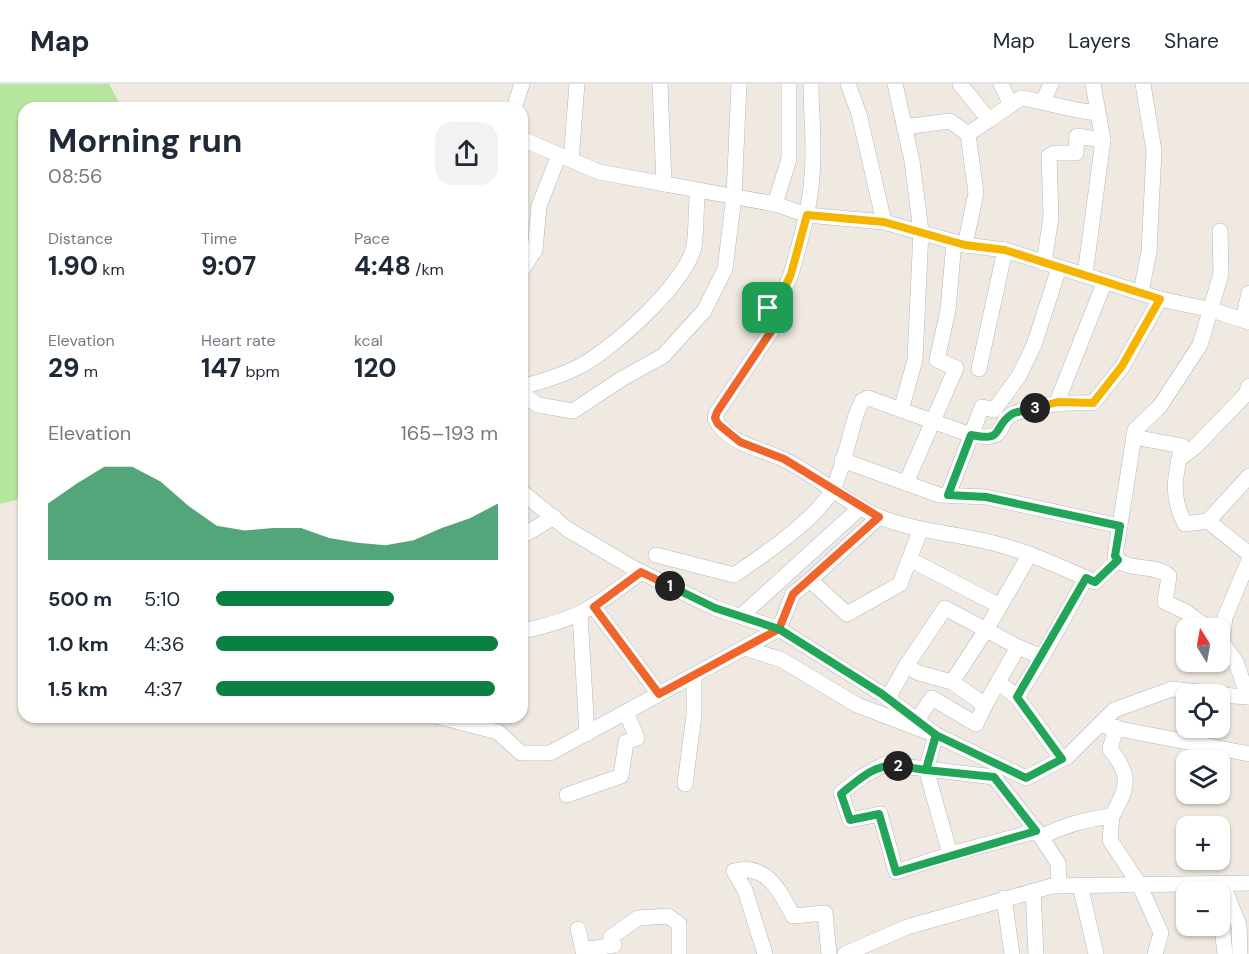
<!DOCTYPE html>
<meta charset="utf-8">
<style>
:root{--surface:#fff;--page:#f2f2f3;--text:#1f2937;--muted:#747a83;--line:#e0e1e3;--accent:#0b8043}
body{margin:0;font-family:"DM Sans",sans-serif;background:var(--page);color:var(--text);height:100vh;display:flex;flex-direction:column;font-size:22px;white-space:nowrap}
*{box-sizing:border-box;margin:0}
p{font-size:20px;color:var(--muted)}
.icon{flex:none;width:33px;height:33px;fill:none;stroke:currentColor;stroke-width:2;stroke-linecap:round;stroke-linejoin:round}
.map{position:relative;flex:1;overflow:hidden}
.drawer{position:absolute;left:18px;top:18px;width:510px;height:621px;display:flex;flex-direction:column;background:var(--surface);border-radius:18px;box-shadow:0 2px 4px #0004}
.drawer>*{flex:none}
.needle{width:39px;rotate:349deg}
.controls{position:absolute;left:1176px;top:534px;display:grid;gap:12px}
.controls a{display:grid;place-items:center;width:54px;height:54px;border-radius:12px;background:var(--surface);box-shadow:0 2px 4px #0004;font-size:30px}
.pin{position:absolute;display:grid;place-items:center;width:51px;height:51px;color:#fff;margin:-26px;border-radius:12px;box-shadow:0 3px 9px #0006}
.km{position:absolute;width:30px;height:30px;margin:-15px;border-radius:50%;background:#222;color:#fff;font-size:16px;line-height:30px;text-align:center}
.round{display:grid;place-items:center;flex:none;width:63px;height:63px;border-radius:18px;background:var(--page)}
.overview{display:flex;align-items:center;justify-content:space-between;height:102px;padding:0 30px}
h1{font-size:33px;font-weight:700;line-height:45px}
.figures{display:grid;grid-template-columns:repeat(3,1fr);gap:9px;height:102px;padding:6px 30px}
.figures div{display:grid;align-content:center}
.figures b{font-size:26px;font-weight:700}
.figures small{font-size:16px;font-weight:400}
.figures p{font-size:16px}
.chart{height:168px;padding:12px 30px}
.chart p{display:flex;justify-content:space-between}
.chart svg{width:100%;height:108px;margin-top:6px;fill:var(--accent);opacity:.7}
ul{padding:0 30px;list-style:none;font-size:20px}
li{display:grid;grid-template-columns:96px 72px 1fr;align-items:center;height:45px}
li i{height:15px;border-radius:8px;background:var(--accent)}
header{display:flex;align-items:center;gap:36px;box-sizing:border-box;height:84px;padding:0 30px;background:var(--surface);border-bottom:2px solid var(--line)}
header strong{font-size:28px}
nav{display:flex;gap:33px;margin-inline-start:auto;font-size:21px}
.map>svg:first-child{display:block}
.green{fill:#b6e59e}
.lines{fill:none;stroke-linecap:round;stroke-linejoin:round}
.minor-casing{stroke:#b4b7c1;stroke-width:16}
.minor{stroke:#fff;stroke-width:15}
.split-1-casing{stroke:#fff;stroke-width:12}
.split-2-casing{stroke:#fff;stroke-width:12}
.split-3-casing{stroke:#fff;stroke-width:12}
.split-4-casing{stroke:#fff;stroke-width:12}
.split-1{stroke:#f0652b;stroke-width:8}
.split-2{stroke:#22a559;stroke-width:8}
.split-3{stroke:#22a559;stroke-width:8}
.split-4{stroke:#f5b400;stroke-width:8}
</style>
<header>
<strong>Map</strong>
<nav><a>Map</a><a>Layers</a><a>Share</a></nav>
</header>
<div class="map">
<svg width="1249" height="870" viewBox="0 0 1249 870">
<rect width="100%" height="100%" fill="#efe9e1"/>
<!-- green -->
<path class="green" d="M0,0h109l13,24h-98v390l-24,6z"/>
<g class="lines">
<!-- minor casing -->
<g class="minor-casing">
<g id="minor">
<path d="M660,0l4,100"/>
<path d="M811,0c0,30 4,62 1,92 -2,33 -12,66 -21,98 -7,24 -30,30 -19,56l-55,82 -2,6c12,26 45,30 68,41 34,16 63,45 99,59 37,14 73,15 111,25 36,9 68,24 102,39l23,-22"/>
<path d="M848,0l11,30 25,108"/>
<path d="M895,0l17,77 9,70 -6,129 -14,50"/>
<path d="M960,0l29,36 -21,14"/>
<path d="M1001,0l10,21"/>
<path d="M1043,17l8,-17"/>
<path d="M514,24l8,-24"/>
<path d="M989,36l32,-22c28,4 49,13 77,15"/>
<path d="M904,43l46,-6 18,13 8,59 -11,52"/>
<path d="M522,55l77,33 176,32 32,11 77,7 81,23 40,5 155,49 52,11 37,12"/>
<path d="M571,76l6,-76"/>
<path d="M775,120l14,-45v-75"/>
<path d="M1044,179l7,-46 -2,-61 6,-3h21l1,-17 26,4"/>
<path d="M522,186l13,-20 4,-44 20,-51"/>
<path d="M1085,191l18,-135 -10,-56"/>
<path d="M1141,208l8,-40 5,-101 -11,-67"/>
<path d="M1243,236l6,-27"/>
<path d="M979,285l26,-119"/>
<path d="M522,303c17,-5 36,-10 52,-18 34,-15 113,-86 120,-123 3,-18 1,-37 4,-55"/>
<path d="M522,310l16,11 35,6 50,-33 40,-22 41,-45 21,-42 9,-73 5,-112"/>
<path d="M1057,318l48,-121"/>
<path d="M1134,353l48,9c-7,31 -12,49 3,78l23,-3"/>
<path d="M1179,375l16,-12 51,-53 3,-8"/>
<path d="M842,376l97,35 47,2 134,29"/>
<path d="M1249,392l-41,45 41,33"/>
<path d="M906,399l50,-115 -19,-8 11,-50 6,-68"/>
<path d="M522,408l45,37 68,40 80,39 64,21 103,65 54,41 90,43 42,-22 46,-46 58,-21 45,5"/>
<path d="M948,411l34,-88 12,3 25,-34 15,-31 25,-77"/>
<path d="M522,452l32,-19"/>
<path d="M656,471l78,20c31,-21 78,-53 98,-84 10,-18 18,-58 25,-79l5,-11 6,-3 103,37c41,8 22,-14 44,-22 26,-9 51,-11 78,-10l29,-36 38,-68"/>
<path d="M909,475l91,47"/>
<path d="M810,496l69,-63"/>
<path d="M594,523l65,87"/>
<path d="M580,530l7,120"/>
<path d="M741,532l120,-109"/>
<path d="M1208,544l-22,-16 -21,-10 4,-26c-13,-13 -43,-3 -54,-20l20,-126 25,-24 40,-61 21,-71 -1,-43"/>
<path d="M522,547c56,-11 74,-25 119,-59"/>
<path d="M1220,556l16,22 12,35"/>
<path d="M1222,559l3,-26 24,-57"/>
<path d="M745,564l37,12 75,45 79,30 -10,34 24,85 87,-23"/>
<path d="M906,582l39,-58 73,39"/>
<path d="M952,598l34,-52 44,-76"/>
<path d="M998,598l19,15 25,-40"/>
<path d="M1220,611l29,2"/>
<path d="M1017,613l45,62"/>
<path d="M888,614l18,-32 13,7 33,9 33,23 33,-58 24,10 44,-79"/>
<path d="M440,633l58,15 23,21h29l229,-124 14,-35 17,-14 37,34 53,-30 20,-53"/>
<path d="M917,636l15,-22 44,26 9,-19"/>
<path d="M1099,641l150,29"/>
<path d="M685,700l9,-69v-40"/>
<path d="M567,711l54,-19 5,-34 11,-4 -11,-26"/>
<path d="M1112,732c16,-29 20,-40 -2,-67l6,-22"/>
<path d="M1041,753l17,26 1,23"/>
<path d="M950,770l-54,18 -16,-58 -30,6 -9,-27 22,-17 22,-12 109,13 47,60c23,-12 45,-18 71,-21l-2,24 29,44 22,49 -6,21"/>
<path d="M1222,799l17,42 1,29"/>
<path d="M1080,801l16,69"/>
<path d="M1033,807l3,63"/>
<path d="M1004,814l8,56"/>
<path d="M1220,824l5,46"/>
<path d="M578,845l6,25"/>
<path d="M583,866l31,-5 -3,-8 27,-19 30,-2 11,8v30"/>
<path d="M765,870l-20,-64 -11,-19c33,-8 46,20 59,45l32,-3 4,41"/>
<path d="M845,870l62,-27 145,-41 197,-3"/>
</g>
</g>
<!-- minor -->
<use href="#minor" class="minor"/>
</g>
<g class="lines">
<!-- split-1 casing -->
<g class="split-1-casing">
<path id="split-1" d="M670,502l-29,-14 -47,35 65,87 120,-65 14,-35 86,-77 -95,-58 -44,-17 -22,-18 -3,-6 2,-6 55,-82 -4,-11v-11"/>
</g>
<!-- split-2 casing -->
<g class="split-2-casing">
<path id="split-2" d="M670,502l45,22 64,21 103,65 54,41 -10,35 68,7 42,54 -140,41 -17,-58 -29,6 -9,-26c17,-14 34,-31 57,-28"/>
</g>
<!-- split-3 casing -->
<g class="split-3-casing">
<path id="split-3" d="M898,682l28,4 10,-35 90,43 36,-19 -45,-62 69,-119 9,4 23,-22 -3,-4 5,-30 -134,-29 -38,-2 23,-60c35,7 20,-7 41,-21 6,-3 17,-4 23,-6"/>
</g>
<!-- split-4 casing -->
<g class="split-4-casing">
<path id="split-4" d="M768,224l14,-14 9,-20 16,-59 77,7 81,23 40,5 155,49 -38,67 -29,37 -35,-1 -23,6"/>
</g>
<!-- split-1 -->
<use href="#split-1" class="split-1"/>
<!-- split-2 -->
<use href="#split-2" class="split-2"/>
<!-- split-3 -->
<use href="#split-3" class="split-3"/>
<!-- split-4 -->
<use href="#split-4" class="split-4"/>
</g>
</svg>
<div class="controls">
<a><svg class="needle" viewBox="-14 -14 28 28"><path d="M0-13l5 13h-10z" fill="#e53935"/><path d="M0 13l5-13h-10z" fill="#747a83"/></svg></a>
<a><svg class="icon" aria-label="locate" viewBox="0 0 24 24"><circle cx="12" cy="12" r="6"/><path d="M12 2v4M12 18v4M2 12h4M18 12h4"/></svg></a>
<a><svg class="icon" aria-label="layers" viewBox="0 0 24 24"><path d="M12 4l9 5-9 5-9-5zM3 14l9 5 9-5"/></svg></a>
<a>+</a>
<a>−</a>
</div>
<div class="pin" style="left:768px;top:224px;background:#1e9e55"><svg class="icon" aria-label="arrive" viewBox="0 0 24 24"><path d="M6 21V4h12l-3 4 3 4H6"/></svg></div>
<b class="km" style="left:670px;top:502px">1</b>
<b class="km" style="left:898px;top:682px">2</b>
<b class="km" style="left:1035px;top:324px">3</b>
<section class="drawer">
<div class="overview"><div><h1>Morning run</h1><p>08:56</p></div><a class="round"><svg class="icon" aria-label="share" viewBox="0 0 24 24"><path d="M12 15V3M7 8l5-5 5 5M5 13v7h14v-7"/></svg></a></div>
<div class="figures">
<div><p>Distance</p><b>1.90<small> km</small></b></div>
<div><p>Time</p><b>9:07</b></div>
<div><p>Pace</p><b>4:48<small> /km</small></b></div>
</div>
<div class="figures">
<div><p>Elevation</p><b>29<small> m</small></b></div>
<div><p>Heart rate</p><b>147<small> bpm</small></b></div>
<div><p>kcal</p><b>120</b></div>
</div>
<div class="chart"><p><span>Elevation</span>165–193 m</p>
<svg viewBox="0 0 160 44" preserveAspectRatio="none"><path d="M0 44V21L10 13L20 6L30 6L40 12L50 22L60 30L70 32L80 31L90 31L100 35L110 37L120 38L130 36L140 31L150 27L160 21V44z"/></svg>
</div>
<ul>
<li><b>500 m</b>5:10<i style="width:63%"></i></li>
<li><b>1.0 km</b>4:36<i style="width:100%"></i></li>
<li><b>1.5 km</b>4:37<i style="width:99%"></i></li>
</ul>
</section>
</div>
